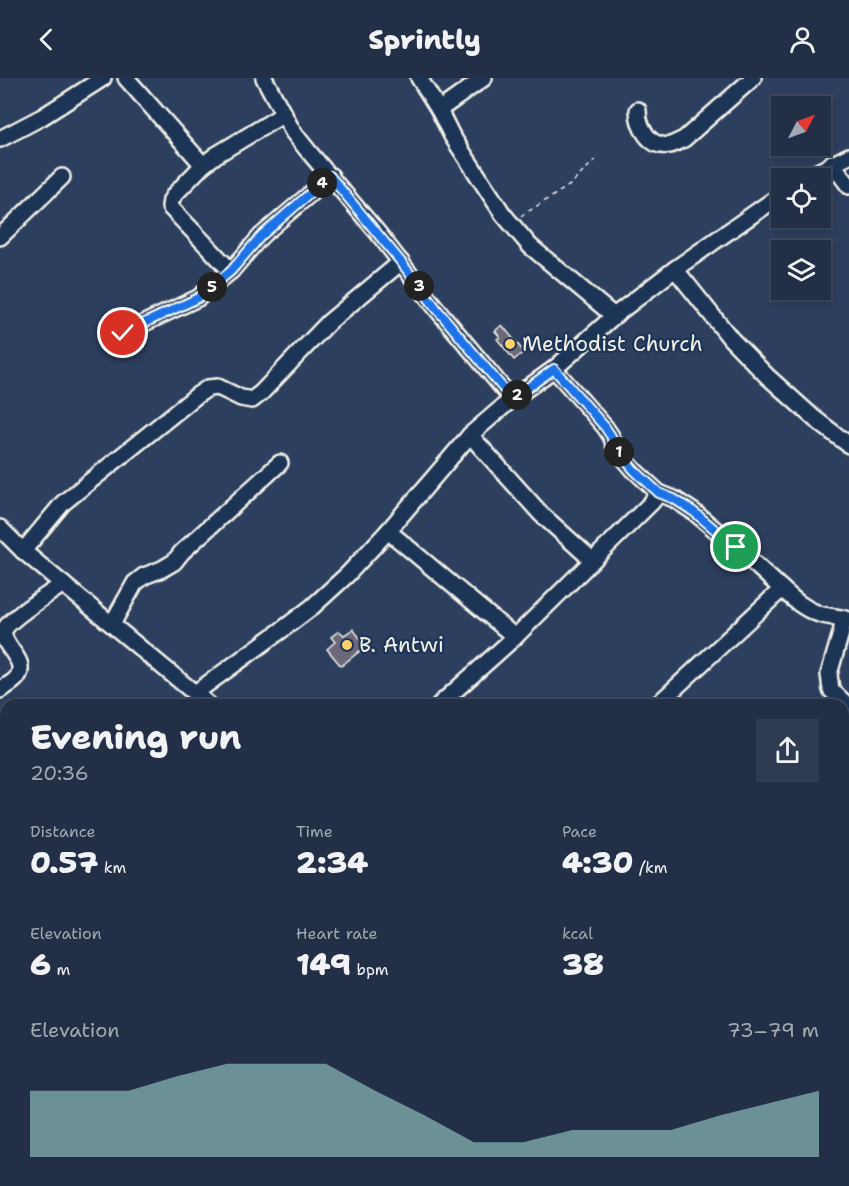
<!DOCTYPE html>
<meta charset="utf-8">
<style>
:root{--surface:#222f46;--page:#2e3b51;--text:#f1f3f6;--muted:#a2a9b3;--line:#3f4a5f;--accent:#8bbbb9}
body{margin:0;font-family:"Shantell Sans",sans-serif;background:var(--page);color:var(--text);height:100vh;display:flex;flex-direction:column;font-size:22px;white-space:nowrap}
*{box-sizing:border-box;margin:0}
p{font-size:20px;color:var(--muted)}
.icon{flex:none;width:33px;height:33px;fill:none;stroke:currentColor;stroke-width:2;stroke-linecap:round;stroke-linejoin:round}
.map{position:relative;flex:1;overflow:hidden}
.side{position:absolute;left:0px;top:621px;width:849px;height:488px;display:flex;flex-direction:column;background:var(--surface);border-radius:18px 18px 0 0;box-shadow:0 3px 9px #0003,0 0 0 2px var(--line)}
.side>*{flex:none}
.needle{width:39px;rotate:49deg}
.fabs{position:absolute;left:771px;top:18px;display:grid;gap:12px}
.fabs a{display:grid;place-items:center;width:60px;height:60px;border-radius:0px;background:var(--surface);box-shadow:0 3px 9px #0003,0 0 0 2px var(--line);font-size:30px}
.pin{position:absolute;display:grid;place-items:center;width:51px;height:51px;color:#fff;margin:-26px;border:3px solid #fff;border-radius:50%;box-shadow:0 2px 6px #0007}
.km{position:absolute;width:30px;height:30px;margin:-15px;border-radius:50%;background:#222;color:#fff;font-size:16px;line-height:30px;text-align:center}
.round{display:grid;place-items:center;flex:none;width:63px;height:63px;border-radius:0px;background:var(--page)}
.headline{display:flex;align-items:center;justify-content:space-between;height:102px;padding:0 30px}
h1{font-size:33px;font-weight:800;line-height:45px}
.figures{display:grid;grid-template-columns:repeat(3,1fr);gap:9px;height:102px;padding:6px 30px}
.figures div{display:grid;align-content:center}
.figures b{font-size:30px;font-weight:800}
.figures small{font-size:16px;font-weight:400}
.figures p{font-size:16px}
.chart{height:168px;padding:12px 30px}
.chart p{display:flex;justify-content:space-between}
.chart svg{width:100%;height:108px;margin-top:6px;fill:var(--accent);opacity:.7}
header{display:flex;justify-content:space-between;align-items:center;height:78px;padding:0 30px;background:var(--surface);font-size:27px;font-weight:800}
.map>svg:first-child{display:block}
.building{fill:#6c677a;stroke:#f4f1e8;stroke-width:1.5}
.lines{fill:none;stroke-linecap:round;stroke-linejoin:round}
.minor-casing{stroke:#f4f1e8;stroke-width:20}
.path{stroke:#f4f1e8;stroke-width:1.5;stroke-dasharray:4.5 4.5;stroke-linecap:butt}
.minor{stroke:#1d3557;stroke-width:15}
.route-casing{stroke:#fff;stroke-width:12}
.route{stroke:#1a73e8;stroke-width:8}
.poi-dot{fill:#ffd166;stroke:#1d3557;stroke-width:2}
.labels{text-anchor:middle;stroke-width:4.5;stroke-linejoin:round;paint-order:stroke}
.poi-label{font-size:21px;fill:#f4f1e8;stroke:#1d3557;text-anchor:start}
</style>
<header><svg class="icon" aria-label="back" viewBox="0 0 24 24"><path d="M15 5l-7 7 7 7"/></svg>Sprintly<svg class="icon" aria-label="person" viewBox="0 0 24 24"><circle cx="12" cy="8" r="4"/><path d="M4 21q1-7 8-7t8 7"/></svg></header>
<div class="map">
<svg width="849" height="1108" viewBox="0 0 849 1108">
<rect width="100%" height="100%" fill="#2d3f5e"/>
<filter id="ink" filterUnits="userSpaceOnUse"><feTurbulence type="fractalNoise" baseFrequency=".0167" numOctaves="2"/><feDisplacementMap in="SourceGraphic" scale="12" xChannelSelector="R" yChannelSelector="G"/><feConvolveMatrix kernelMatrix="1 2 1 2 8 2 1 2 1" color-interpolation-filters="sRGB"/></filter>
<g filter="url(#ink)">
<!-- building -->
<g class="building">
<path d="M502,247l22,27 -10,8 -17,-21 3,-2 -5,-6z"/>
<path d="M353,551l13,17 -25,20 -14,-17 8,-7 -4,-5 8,-6 5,4z"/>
</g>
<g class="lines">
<!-- minor casing -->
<g class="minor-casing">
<g id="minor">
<path d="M126,0l77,87"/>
<path d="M264,0l29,54 16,20 69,81 58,75 76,91"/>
<path d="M419,0l20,32 13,26 51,78 27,32 84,70"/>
<path d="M439,32l45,-32"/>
<path d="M638,32c0,17 12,39 32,35 4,-1 9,-4 14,-6l69,-61"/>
<path d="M0,61l42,-22 61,-39"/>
<path d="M832,85l17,23"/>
<path d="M806,100l43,-22"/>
<path d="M0,159l62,-60"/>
<path d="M675,191l56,70 36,37 48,43 34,26"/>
<path d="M231,193l-61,-64 1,-7 4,-6 28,-29 13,-10 68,-41"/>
<path d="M123,255l75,-35 33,-27 30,-35 70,-60"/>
<path d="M554,291l51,58 6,9 5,13 18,21 25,23 15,6 20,13 42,35 46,42"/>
<path d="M470,357l71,79 51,46"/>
<path d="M0,450l23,23 186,154"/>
<path d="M388,453l127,106"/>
<path d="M23,473l40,-48 133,-107 12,-8 10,-1 23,11 11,2 9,-7 68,-71 72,-60"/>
<path d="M844,541l-3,14 -12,41 2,16 18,17"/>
<path d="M112,546l23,-41 9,-7 18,-7 12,-7 8,-10 98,-89"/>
<path d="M0,612c6,-4 15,-8 18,-14 10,-17 -18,-30 -14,-46 7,-13 47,-37 59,-46"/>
<path d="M195,615l88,-64 29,-22 35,-32 41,-44 82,-96 42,-36 42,-30 60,-53 61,-47 107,-75"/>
<path d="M439,627l76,-68 136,-134 8,-10"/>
<path d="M657,627l125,-116c11,10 22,20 37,25 10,3 20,3 30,6"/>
<path d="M843,709l6,-6"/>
<path d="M843,831l6,6"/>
<path d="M0,905l6,-2"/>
<path d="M843,1039l6,5"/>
<path d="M843,1085l6,-8"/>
<path d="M72,1102l1,6"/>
<path d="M271,1102l6,4 13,-3"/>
<path d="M494,1102l6,6"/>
<path d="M775,1102l7,6"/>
<path d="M829,1108l4,-6"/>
</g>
</g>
<!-- path -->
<path class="path" d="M521,138l49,-31 25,-25"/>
<!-- minor -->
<use href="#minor" class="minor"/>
</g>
</g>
<g class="lines" filter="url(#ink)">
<!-- route casing -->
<g class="route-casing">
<path id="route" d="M123,255l75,-35 33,-27 30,-35 69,-60 71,86 35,46 76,91 42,-30 51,58 6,9 5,13 18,21 25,23 15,6 20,13 42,35"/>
</g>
<!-- route -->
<use href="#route" class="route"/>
</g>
<!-- markers -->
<g class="poi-dot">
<circle cx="510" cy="266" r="6"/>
<circle cx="347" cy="567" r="6"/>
</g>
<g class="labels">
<!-- poi labels -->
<g class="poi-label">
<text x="522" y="273">Methodist Church</text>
<text x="359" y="574">B. Antwi</text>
</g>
</g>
</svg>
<div class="fabs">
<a><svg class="needle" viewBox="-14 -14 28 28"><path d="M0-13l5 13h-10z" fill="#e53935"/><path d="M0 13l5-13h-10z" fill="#a2a9b3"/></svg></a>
<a><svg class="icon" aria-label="locate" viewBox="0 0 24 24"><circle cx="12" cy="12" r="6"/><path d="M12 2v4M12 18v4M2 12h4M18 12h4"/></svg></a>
<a><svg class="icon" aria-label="layers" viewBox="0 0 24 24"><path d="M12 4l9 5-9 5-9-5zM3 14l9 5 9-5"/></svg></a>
</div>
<div class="pin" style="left:736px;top:469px;background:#1e9e55"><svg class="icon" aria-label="arrive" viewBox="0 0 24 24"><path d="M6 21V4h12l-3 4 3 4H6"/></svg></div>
<div class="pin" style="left:123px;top:255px;background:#d93025"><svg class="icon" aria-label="check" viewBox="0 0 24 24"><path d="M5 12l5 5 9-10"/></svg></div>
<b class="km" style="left:619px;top:374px">1</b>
<b class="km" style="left:517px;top:317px">2</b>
<b class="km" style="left:419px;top:208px">3</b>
<b class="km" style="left:322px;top:105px">4</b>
<b class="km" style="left:212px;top:209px">5</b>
<section class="side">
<div class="headline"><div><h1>Evening run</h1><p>20:36</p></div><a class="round"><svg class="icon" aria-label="share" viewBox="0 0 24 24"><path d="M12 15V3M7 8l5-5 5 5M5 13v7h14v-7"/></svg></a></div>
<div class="figures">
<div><p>Distance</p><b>0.57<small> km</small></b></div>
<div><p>Time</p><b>2:34</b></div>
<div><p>Pace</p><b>4:30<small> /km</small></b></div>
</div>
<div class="figures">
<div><p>Elevation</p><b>6<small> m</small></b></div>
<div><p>Heart rate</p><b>149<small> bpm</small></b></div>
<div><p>kcal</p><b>38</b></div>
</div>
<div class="chart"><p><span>Elevation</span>73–79 m</p>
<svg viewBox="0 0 160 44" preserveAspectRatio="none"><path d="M0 44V17L10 17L20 17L30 11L40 6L50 6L60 6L70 17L80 27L90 38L100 38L110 33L120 33L130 33L140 27L150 22L160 17V44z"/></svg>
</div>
</section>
</div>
